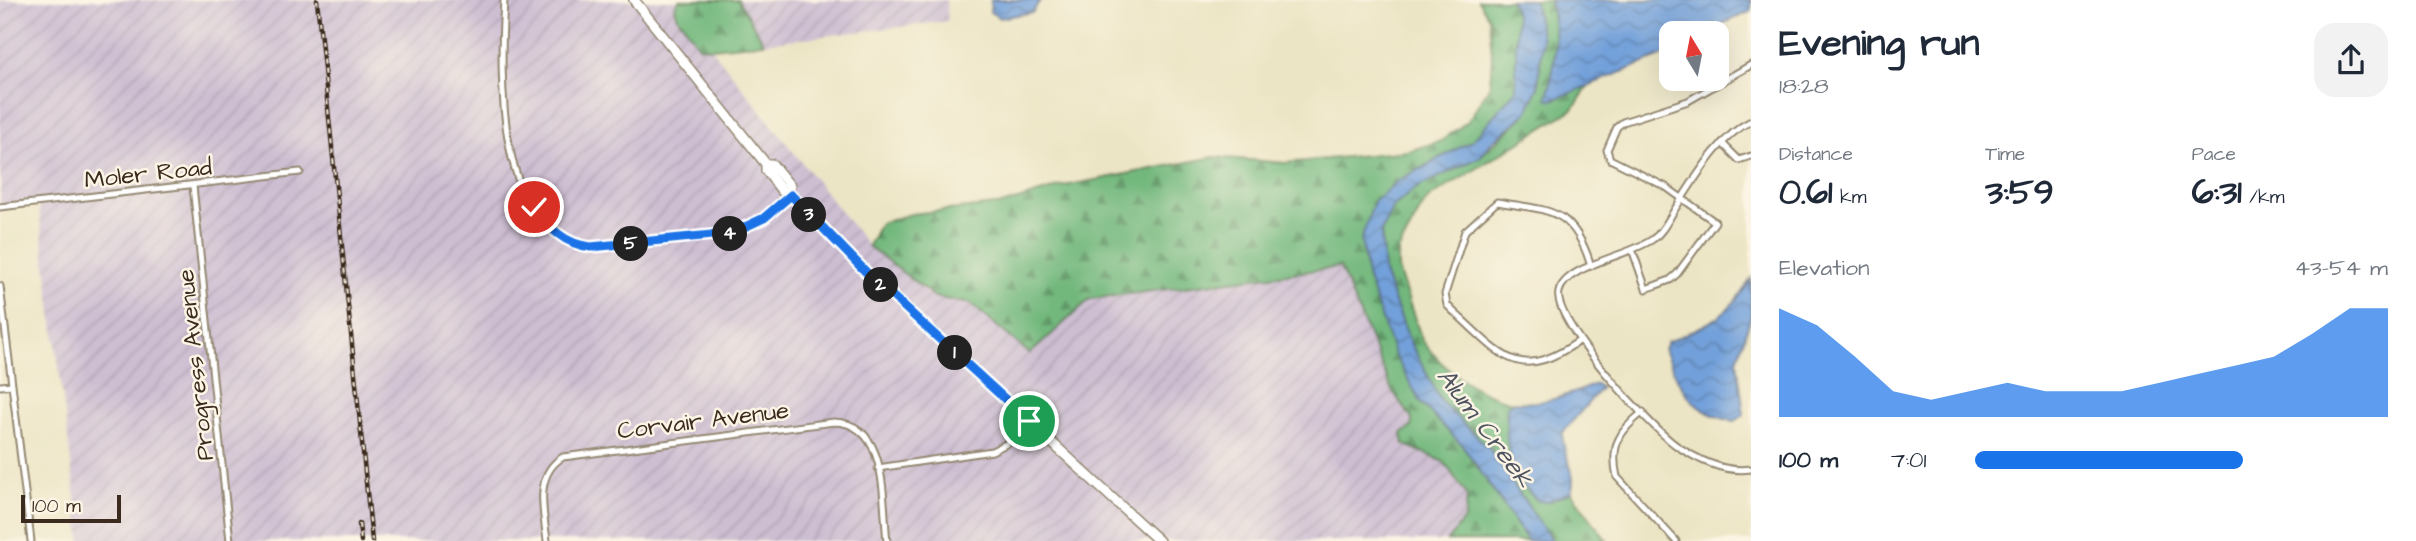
<!DOCTYPE html>
<meta charset="utf-8">
<style>
:root{--surface:#fff;--page:#f2f2f3;--text:#1f2937;--muted:#747a83;--accent:#1a73e8}
body{margin:0;font-family:"Architects Daughter",sans-serif;background:var(--page);color:var(--text);height:100vh;display:flex;flex-direction:column;font-size:26px;white-space:nowrap}
*{box-sizing:border-box;margin:0}
p{font-size:23px;color:var(--muted)}
.icon{flex:none;width:38px;height:38px;fill:none;stroke:currentColor;stroke-width:2;stroke-linecap:round;stroke-linejoin:round}
.map{position:relative;flex:1;overflow:hidden}
.drawer{display:flex;flex-direction:column;background:var(--surface);width:665px}
.drawer>*{flex:none}
.needle{width:46px;rotate:350deg}
.controls{position:absolute;left:1659px;top:21px;display:grid;gap:14px}
.controls a{display:grid;place-items:center;width:70px;height:70px;border-radius:14px;background:var(--surface);box-shadow:0 7px 28px #0002;font-size:35px}
.scale{position:absolute;left:21px;bottom:18px;width:100px;box-sizing:border-box;padding-left:7px;border:4px solid #3b2a1e;border-top:0;font-size:19px;line-height:24px;white-space:nowrap;color:#3b2a1e;-webkit-text-stroke:5px #fcf5e5;paint-order:stroke}
.pin{position:absolute;display:grid;place-items:center;width:60px;height:60px;color:#fff;margin:-30px;border:4px solid #fff;border-radius:50%;box-shadow:0 2px 7px #0007}
.km{position:absolute;width:35px;height:35px;margin:-18px;border-radius:50%;background:#222;color:#fff;font-size:19px;line-height:35px;text-align:center}
.round{display:grid;place-items:center;flex:none;width:74px;height:74px;border-radius:21px;background:var(--page)}
.summary{display:flex;align-items:center;justify-content:space-between;height:119px;padding:0 28px}
h1{font-size:38px;font-weight:700;line-height:52px}
.figures{display:grid;grid-template-columns:repeat(3,1fr);gap:10px;height:119px;padding:7px 28px}
.figures div{display:grid;align-content:center}
.figures b{font-size:35px;font-weight:700}
.figures small{font-size:19px;font-weight:400}
.figures p{font-size:19px}
.chart{height:196px;padding:14px 28px}
.chart p{display:flex;justify-content:space-between}
.chart svg{width:100%;height:126px;margin-top:7px;fill:var(--accent);opacity:.7}
ul{padding:0 28px;list-style:none;font-size:23px}
li{display:grid;grid-template-columns:112px 84px 1fr;align-items:center;height:52px}
li i{height:18px;border-radius:9px;background:var(--accent)}
main{display:flex;flex:1;min-height:0}
.map>svg:first-child{display:block}
.industrial{fill:url(#industrial-furrows)}
.forest{fill:url(#forest-firs);stroke:#56714e;stroke-width:2}
.water{fill:url(#water-waves);stroke:#56657c;stroke-width:2}
.lines{fill:none;stroke-linecap:round;stroke-linejoin:round}
.street-casing{stroke:#948872;stroke-width:9}
.primary-casing{stroke:#948872;stroke-width:12}
.street{stroke:#fff;stroke-width:5}
.primary{stroke:#fff;stroke-width:9}
.rail-casing{stroke:#3b2a1e;stroke-width:4.5}
.rail{stroke:#fcf5e5;stroke-width:2;stroke-dasharray:5;stroke-linecap:butt}
.route-casing{stroke:#fff;stroke-width:14}
.route{stroke:#1a73e8;stroke-width:9}
.labels{text-anchor:middle;stroke-width:5;stroke-linejoin:round;paint-order:stroke}
.street-label{font-size:24px;fill:#3b2a1e;stroke:#fcf5e5}
.water-label{font-size:26px;font-style:italic;fill:#4e5360;stroke:#fcf5e5}
</style>
<main>
<div class="map">
<svg width="1751" height="541" viewBox="0 0 1751 541">
<defs>
<pattern id="industrial-furrows" width="10" height="10" patternUnits="userSpaceOnUse" patternTransform="scale(1.75)"><rect width="10" height="10" fill="#cdbed2"/><path d="M-1 1l2-2M0 10L10 0M9 11l2-2" fill="none" stroke="#b1a3b4"/></pattern>
<pattern id="forest-firs" width="22" height="20" patternUnits="userSpaceOnUse" patternTransform="scale(1.75)"><rect width="22" height="20" fill="#72b87d"/><path d="M5 1l3.5 6h-7zM16 11l3.5 6h-7z" fill="#5f9666"/></pattern>
<pattern id="water-waves" width="16" height="10" patternUnits="userSpaceOnUse" patternTransform="scale(1.75)"><rect width="16" height="10" fill="#72a0da"/><path d="M0 5q4-4 8 0t8 0" fill="none" stroke="#5f83b0"/></pattern>
</defs>
<rect width="100%" height="100%" fill="#fcf5e5"/>
<filter id="ink" filterUnits="userSpaceOnUse"><feTurbulence type="fractalNoise" baseFrequency=".0143" numOctaves="2"/><feDisplacementMap in="SourceGraphic" scale="14" xChannelSelector="R" yChannelSelector="G"/><feConvolveMatrix kernelMatrix="1 2 1 2 8 2 1 2 1" color-interpolation-filters="sRGB"/></filter>
<filter id="wash" filterUnits="userSpaceOnUse"><feTurbulence type="fractalNoise" baseFrequency=".00686" numOctaves="4" result="noise"/><feDisplacementMap in="SourceGraphic" scale="28" xChannelSelector="R" yChannelSelector="G"/><feGaussianBlur stdDeviation="1.57" result="paint"/><feColorMatrix in="noise" values="0 0 0 0 0 0 0 0 0 0 0 0 0 0 0 0 0 1.4 0 .05"/><feComposite in="paint" operator="in"/></filter>
<g filter="url(#wash)">
<rect width="100%" height="100%" fill="#ece5c5"/>
<!-- industrial -->
<g class="industrial">
<path d="M0,0h679l-4,6 25,40 12,3 156,197 67,51 36,7 59,50 60,-55 250,-32 52,123 20,29v8l-8,17 40,18 23,33 -2,24 -18,22h-1366l-43,-339 -38,4z"/>
<path d="M738,0h208l2,21 -184,22z"/>
</g>
<!-- forest -->
<g class="forest">
<path d="M679,0h59l26,43 -52,5 -12,-1 -23,-31 -2,-10z"/>
<path d="M1478,0h33l5,14v76l-44,51 -75,40 -36,59 60,163 42,43 65,95h-81l18,-23 2,-23 -23,-33 -40,-18 -2,-10 10,-7v-8l-20,-29 -52,-123 -250,32 -60,55 -59,-50 -36,-7 -67,-51 12,-23 31,-9 94,-10 54,-17 155,-30 72,6 122,-12 33,-10 27,-20 22,-36 2,-29 -3,-38z"/>
<path d="M1534,0h16c7,38 7,59 -2,97l5,2 36,-14 -16,24 -144,89 -8,11 -23,42v18l24,71c21,30 55,54 90,62l-5,5 53,90 11,-5 36,49h-55l-64,-94 -46,-44 -32,-61 -26,-69 -3,-41 11,-24 22,-19 66,-32 47,-44 11,-27 4,-47z"/>
</g>
<!-- water -->
<g class="water">
<path d="M991,0h49l-7,12 -33,6 -10,-6z"/>
<path d="M1511,0h23l8,39 -4,47 -11,27 -35,29 -12,15 -66,32 -22,19 -11,24 3,41 26,69 32,61 46,44 64,94h-24l-65,-95 -42,-43 -27,-49 -27,-78 -6,-36 13,-38 23,-21 75,-40 44,-51v-76z"/>
<path d="M1550,0h201v11l-49,22h-31v19l-118,48 -6,-2c10,-39 10,-59 3,-98z"/>
<path d="M1751,279v37l-14,45 7,54 -9,6c-44,-7 -54,-33 -71,-71l3,-8c42,-18 59,-23 84,-63z"/>
<path d="M1596,384l5,4 -38,44c-3,20 16,41 8,60l-25,10 -8,-1c-31,-27 -33,-56 -31,-94l5,-5c32,3 55,-6 84,-18z"/>
</g>
</g>
<g filter="url(#ink)">
<g class="lines">
<!-- street casing -->
<g class="street-casing">
<g id="street">
<path d="M504,0c-4,71 -11,235 87,247l148,-15 25,-14 27,-23"/>
<path d="M1751,121c-33,16 -56,58 -76,88 -6,10 -12,23 -22,30 -23,17 -88,26 -94,53 -7,29 92,136 118,154 21,14 48,27 74,23"/>
<path d="M1722,143l17,17 12,-4"/>
<path d="M193,186l37,355"/>
<path d="M0,207l300,-35"/>
<path d="M1633,252l13,37 24,-9 7,-6 38,-52 -49,-35 -56,-28 -3,-9 10,-23 6,-5 65,-21 63,-36"/>
<path d="M0,286l31,255"/>
<path d="M1579,341c-62,43 -77,14 -125,-29l-7,-7 -2,-11 20,-63 32,-29c54,9 76,5 94,64"/>
<path d="M0,386l12,-1"/>
<path d="M1643,412c-24,19 -33,34 -26,65l59,64"/>
<path d="M878,468l114,-17 14,-7 25,-22"/>
<path d="M547,541c-3,-29 -14,-66 16,-84l271,-35c55,1 48,79 53,119"/>
</g>
</g>
<!-- primary casing -->
<g class="primary-casing">
<g id="primary">
<path d="M634,0l132,164v6l16,21h5l79,81 293,269"/>
<path d="M766,164h6l18,22 -3,5"/>
</g>
</g>
<!-- street -->
<use href="#street" class="street"/>
<!-- primary -->
<use href="#primary" class="primary"/>
<!-- rail casing -->
<g class="rail-casing">
<g id="rail">
<path d="M317,0l55,541"/>
<path d="M359,524l2,17"/>
</g>
</g>
<!-- rail -->
<use href="#rail" class="rail"/>
</g>
</g>
<g class="lines" filter="url(#ink)">
<!-- route casing -->
<g class="route-casing">
<path id="route" d="M534,207c15,21 30,37 57,40l141,-14 32,-15 27,-23 75,77 163,149"/>
</g>
<!-- route -->
<use href="#route" class="route"/>
</g>
<g class="labels">
<!-- street labels -->
<g class="street-label">
<text transform="translate(148 173) rotate(-6)" y="8">Moler Road</text>
<text transform="translate(195 365) rotate(-96)" y="8">Progress Avenue</text>
<text transform="translate(703 420) rotate(-7)" y="8">Corvair Avenue</text>
</g>
<!-- water labels -->
<g class="water-label">
<text transform="translate(1486 427) rotate(53)" y="9">Alum Creek</text>
</g>
</g>
</svg>
<div class="controls">
<a><svg class="needle" viewBox="-14 -14 28 28"><path d="M0-13l5 13h-10z" fill="#e53935"/><path d="M0 13l5-13h-10z" fill="#747a83"/></svg></a>
</div>
<div class="scale">100 m</div>
<div class="pin" style="left:1029px;top:421px;background:#1e9e55"><svg class="icon" aria-label="arrive" viewBox="0 0 24 24"><path d="M6 21V4h12l-3 4 3 4H6"/></svg></div>
<div class="pin" style="left:534px;top:207px;background:#d93025"><svg class="icon" aria-label="check" viewBox="0 0 24 24"><path d="M5 12l5 5 9-10"/></svg></div>
<b class="km" style="left:955px;top:353px">1</b>
<b class="km" style="left:881px;top:285px">2</b>
<b class="km" style="left:809px;top:215px">3</b>
<b class="km" style="left:730px;top:234px">4</b>
<b class="km" style="left:631px;top:244px">5</b>
</div>
<section class="drawer">
<div class="summary"><div><h1>Evening run</h1><p>18:28</p></div><a class="round"><svg class="icon" aria-label="share" viewBox="0 0 24 24"><path d="M12 15V3M7 8l5-5 5 5M5 13v7h14v-7"/></svg></a></div>
<div class="figures">
<div><p>Distance</p><b>0.61<small> km</small></b></div>
<div><p>Time</p><b>3:59</b></div>
<div><p>Pace</p><b>6:31<small> /km</small></b></div>
</div>
<div class="chart"><p><span>Elevation</span>43–54 m</p>
<svg viewBox="0 0 160 44" preserveAspectRatio="none"><path d="M0 44V6L10 12L20 23L30 35L40 38L50 35L60 32L70 35L80 35L90 35L100 32L110 29L120 26L130 23L140 15L150 6L160 6V44z"/></svg>
</div>
<ul>
<li><b>100 m</b>7:01<i style="width:65%"></i></li>
</ul>
</section>
</main>
